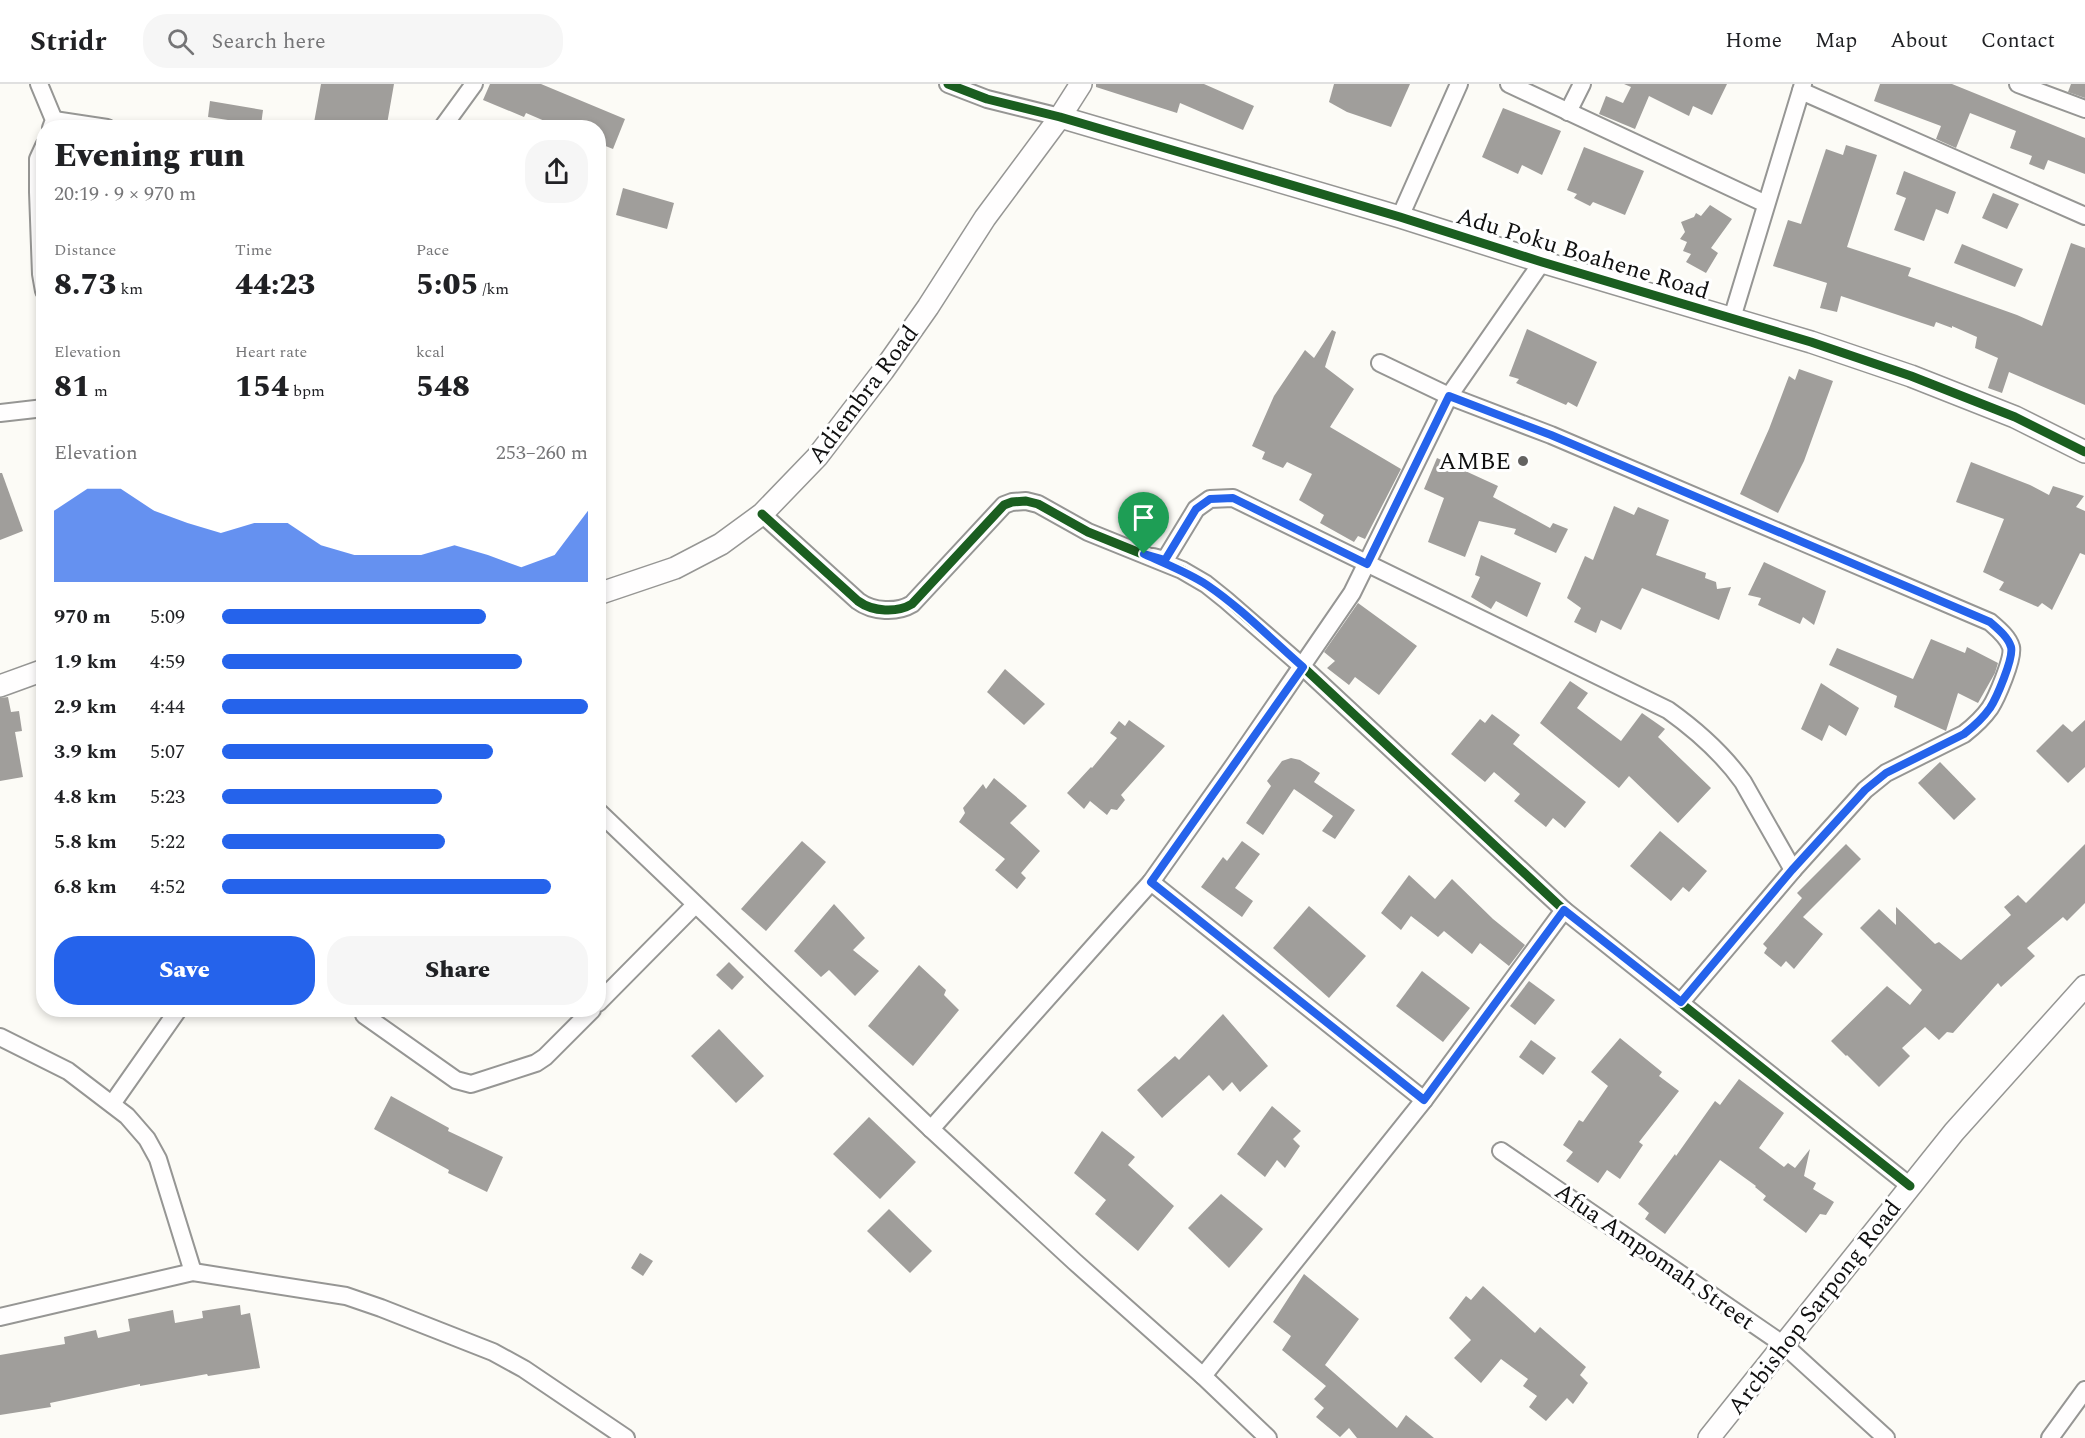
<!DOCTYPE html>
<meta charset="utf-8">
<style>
:root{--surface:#fff;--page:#f6f6f6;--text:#202124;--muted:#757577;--line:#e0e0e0;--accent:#2563eb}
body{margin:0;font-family:Spectral,serif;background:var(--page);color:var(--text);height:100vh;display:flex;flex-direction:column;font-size:22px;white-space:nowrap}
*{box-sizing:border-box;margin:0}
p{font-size:20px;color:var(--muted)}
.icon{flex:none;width:33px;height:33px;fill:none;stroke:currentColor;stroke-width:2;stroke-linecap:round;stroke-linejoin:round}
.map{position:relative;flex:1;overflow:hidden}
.panel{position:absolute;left:36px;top:36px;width:570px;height:897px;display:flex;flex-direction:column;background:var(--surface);border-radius:24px;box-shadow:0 3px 9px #0003}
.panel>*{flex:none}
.pin{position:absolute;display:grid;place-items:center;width:51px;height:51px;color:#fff;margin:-62px -26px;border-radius:50% 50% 50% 0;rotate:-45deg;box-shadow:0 0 6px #0007}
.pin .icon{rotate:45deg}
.round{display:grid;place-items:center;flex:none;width:63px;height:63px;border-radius:24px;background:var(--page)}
.headline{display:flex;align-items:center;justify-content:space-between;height:102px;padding:0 18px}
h1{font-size:33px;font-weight:800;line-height:45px}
.figures{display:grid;grid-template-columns:repeat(3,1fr);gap:9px;height:102px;padding:6px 18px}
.figures div{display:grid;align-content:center}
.figures b{font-size:30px;font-weight:800}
.figures small{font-size:16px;font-weight:400}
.figures p{font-size:16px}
.chart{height:168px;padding:12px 18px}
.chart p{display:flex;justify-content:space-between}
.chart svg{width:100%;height:108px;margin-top:6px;fill:var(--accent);opacity:.7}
.primary-button{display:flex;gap:12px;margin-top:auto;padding:12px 18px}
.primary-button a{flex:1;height:69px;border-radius:24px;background:var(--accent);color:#fff;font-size:24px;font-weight:800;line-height:69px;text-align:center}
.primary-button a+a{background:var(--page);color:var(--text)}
ul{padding:0 18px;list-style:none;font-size:20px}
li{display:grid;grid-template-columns:96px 72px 1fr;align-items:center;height:45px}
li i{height:15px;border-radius:8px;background:var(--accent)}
header{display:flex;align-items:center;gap:36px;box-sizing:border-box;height:84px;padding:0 30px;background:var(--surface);border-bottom:2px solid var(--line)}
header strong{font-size:28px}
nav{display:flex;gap:33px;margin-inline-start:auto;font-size:21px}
.search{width:420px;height:54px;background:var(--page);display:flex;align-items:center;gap:15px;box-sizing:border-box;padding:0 21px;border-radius:24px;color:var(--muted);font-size:22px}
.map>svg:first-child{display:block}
.building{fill:#a09e9b}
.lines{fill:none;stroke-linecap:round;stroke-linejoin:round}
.minor-casing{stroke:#969694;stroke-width:20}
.tertiary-casing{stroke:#969694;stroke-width:24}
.minor{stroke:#fffefe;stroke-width:16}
.tertiary{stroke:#fffefe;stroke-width:21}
.cycleway-casing{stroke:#fff;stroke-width:13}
.cycleway{stroke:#1b5e20;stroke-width:9}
.route-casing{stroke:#fff;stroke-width:12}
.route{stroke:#2563eb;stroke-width:8}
.poi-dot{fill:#636260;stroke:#fff;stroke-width:2}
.labels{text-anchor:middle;stroke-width:6;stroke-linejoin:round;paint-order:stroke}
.street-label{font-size:24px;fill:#101010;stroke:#fff}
.poi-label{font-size:24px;fill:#101010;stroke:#fff;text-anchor:end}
</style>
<header>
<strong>Stridr</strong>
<div class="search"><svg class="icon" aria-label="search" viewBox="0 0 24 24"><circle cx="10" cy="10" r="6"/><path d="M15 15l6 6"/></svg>Search here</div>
<nav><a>Home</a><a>Map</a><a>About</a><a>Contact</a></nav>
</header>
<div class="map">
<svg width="2085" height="1354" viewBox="0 0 2085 1354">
<rect width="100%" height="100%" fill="#fcfbf6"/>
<!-- building -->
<g class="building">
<path d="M321,0h73l-7,40 -11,-2 -1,6h-62z"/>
<path d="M490,0h51l84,35 -12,30 -15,-6v-15h-37l-35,-15 -2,4 -41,-17z"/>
<path d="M1096,0h108l50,22 -11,24 -63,-27 -3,10 -81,-26z"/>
<path d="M1334,0h76l-19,43 -44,-15 -18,-10z"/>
<path d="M1624,0h103l-15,31 -19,-9 -4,10 -40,-20 -14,33 -36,-15 7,-18 17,7 8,-16z"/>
<path d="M1880,0h72l133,54v36l-37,-14 -4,10 -15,-6 3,-8 -22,-8 6,-17 -46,-18 -14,35 -20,-9 5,-13 -67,-25z"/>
<path d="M2071,0h14v14l-17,-6z"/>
<path d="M210,17l53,9 -2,15 -53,-8z"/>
<path d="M1503,24l58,23 -19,44 -20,-10 -4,9 -36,-17z"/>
<path d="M1846,61l31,10 -30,92 64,21 -3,8 109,39 25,11 29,-83 14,5v157l-76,-33 -7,21 -14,-5 10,-30 -23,-10 2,-11 -25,-11v2l-16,-6 -2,5 -93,-31 -4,16 -17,-4 7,-25 -54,-17 15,-46 13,4 25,-75 17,6z"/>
<path d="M1584,63l60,24 -19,44 -32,-13 -3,4 -16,-8 3,-4 -10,-4z"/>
<path d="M1904,87l52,21 -8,22 -12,-5 -12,32 -30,-11 12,-32 -10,-4z"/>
<path d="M623,104l51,15 -7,26 -51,-14z"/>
<path d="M1993,109l26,11 -12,25 -25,-11z"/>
<path d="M1710,121l22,14 -21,29 7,5 -12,20 -20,-11 5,-8 -8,-3 4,-9 -7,-3 5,-7 -4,-10 13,-5 2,-4 5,3z"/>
<path d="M1962,160l61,25 -8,18 -61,-24z"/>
<path d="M1527,245l70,33 -20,45 -9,-5 -2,3 -50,-22 3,-4 -10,-3z"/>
<path d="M1332,246l4,2 -11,35 29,22 -24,38 71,42 -36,70 -7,-3 -4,6 -34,-19 4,-8 -25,-15 13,-26 -25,-12 -4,6 -21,-9 3,-7 -13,-6 22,-50 31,-46 9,8z"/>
<path d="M1799,285l34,12 -29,80 -26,52 -38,-19 29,-65 20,-53 6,4z"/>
<path d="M1437,374l61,28 -5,11 57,31 3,-5 15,6 -12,24 -42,-19 2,-5 -37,-8 -14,36 -37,-15 16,-44 -20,-9z"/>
<path d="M1971,378l59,23 19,10 4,-9 31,10 -8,11 9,4v44l-5,-2 -28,57 -10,-7 -4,4 -39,-17 5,-8 -21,-10 21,-53 -48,-17z"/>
<path d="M0,389h2l21,58 -23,9z"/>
<path d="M1614,422l20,9 4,-8 31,13 -13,35 50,18 -1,5 11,4 1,7 14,-2 -12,33 -77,-32 -21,42 -20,-10 -5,13 -22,-11 7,-14 -14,-10 18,-42 8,4z"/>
<path d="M1481,471l60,28 -14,34 -31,-16 -5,8 -20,-12 9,-20 -5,-2z"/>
<path d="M1764,478l62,29 -12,34 -11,-8 -3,7 -42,-19 3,-7 -13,-3z"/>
<path d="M1358,519l59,43 -38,49 -24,-18 -6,8 -22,-17 8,-7 -11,-9z"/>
<path d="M1931,555l34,14 2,-6 31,16 -3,10 -17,30 -20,-10 -12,38 -52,-24 3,-11 -68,-31 8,-17 76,31z"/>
<path d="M1005,585l40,35 -21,21 -37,-33z"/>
<path d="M1570,597l18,12 -11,15 44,33 21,-28 23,16 -7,8 53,51 -33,35 -49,-47 -10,12 -79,-65z"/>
<path d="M1821,599l38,25 -13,28 -17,-11 -7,16 -21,-12z"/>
<path d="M8,613l3,15 8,-1 3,20 -7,1 8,45 -23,4v-83z"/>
<path d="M1492,630l28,21 -7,9 73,58 -21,26 -12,-10 -7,9 -32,-26 6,-7 -26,-22 -9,10 -34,-28 29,-35 5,4z"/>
<path d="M1129,636l36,26 -44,49 4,5 -8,10 -6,-1 -4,6 -17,-14 -6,8 -17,-16 24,-26 1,1 25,-30 -7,-5 9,-12 6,5z"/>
<path d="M2085,636v47l-17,16 -32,-32 27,-27 9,8z"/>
<path d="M1291,674l9,2 20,13 -6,9 41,28 -20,29 -13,-8 11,-15 -39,-27 -31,46 -17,-12 25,-37 -4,-5 15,-20z"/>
<path d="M1940,678l36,37 -22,21 -36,-37z"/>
<path d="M994,694l33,28 -17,17 30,28 -19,22 5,5 -9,11 -22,-19 10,-11 -46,-37 6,-9 -2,-5 20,-24 3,5z"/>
<path d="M1660,747l47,40 -18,21 -6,-5 -12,14 -41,-35z"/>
<path d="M802,757l24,21 -60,69 -25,-22z"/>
<path d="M1242,757l18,13 -25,34 18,13 -11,16 -41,-30 22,-30 4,4z"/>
<path d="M1846,760l15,15 -58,58 20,17 -29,35 -8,-8 -5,6 -17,-14 3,-5 -4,-4 39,-46 -5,-5z"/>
<path d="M2085,760v59l-18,18 -4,-4 -36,31 8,8 -34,31 -3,-4 -45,50 -6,-1 -8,8 -14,-13 -23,21 8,8 -31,31 -32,-32 -1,1 -15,-15 56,-55 23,19 12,-15 -62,-62 19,-19 17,16v-18l39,37 4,-2 22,18 50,-45 -7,-8 14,-12 8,8z"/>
<path d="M1409,791l26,24 17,-20 41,40 32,26 -16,21 -29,-23 -8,11 -28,-23 -6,6 -27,-21 -10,14 -20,-17z"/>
<path d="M834,820l31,34 -12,12 26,21 -24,25 -26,-26 -8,7 -27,-26z"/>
<path d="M1309,822l57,50 -37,42 -56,-50z"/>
<path d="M729,878l15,15 -12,13 -16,-15z"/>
<path d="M919,881l27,25 -2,5 15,15 -46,56 -45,-40z"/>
<path d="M1422,887l48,37 -27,34 -47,-36z"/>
<path d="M1529,897l26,19 -20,25 -25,-19z"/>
<path d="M1223,930l45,52 -28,26 -8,-10 -9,9 -14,-16 -47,43 -25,-28 38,-34 4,4z"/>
<path d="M719,945l45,47 -28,27 -45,-47z"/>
<path d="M1620,954l42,34 -3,4 20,15 -40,51 4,3 -23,34 -13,-9 -9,13 -32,-22 7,-9 -10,-7 16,-25 4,2 25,-36 -17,-14z"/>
<path d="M1531,956l25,18 -13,17 -24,-18z"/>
<path d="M1739,995l45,34 -25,35 25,19 4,-4 7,5 15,-19 -6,27 12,7 -3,6 21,13 -8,13 -6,-1 -14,19 -43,-33 3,-4 -11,-9 1,-1 -36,-26 -55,74 -20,-15 4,-6 -11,-9 37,-50 1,2 39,-55 5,4z"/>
<path d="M391,1012l58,32 -1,3 55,26 -16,35 -39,-19 1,-3 -75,-41z"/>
<path d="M1272,1022l29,25 -8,8 7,7 -15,22 -8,-8 -12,17 -28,-23z"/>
<path d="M869,1033l47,45 -36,37 -47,-45z"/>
<path d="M1102,1047l33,26 -7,8 46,41 -36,45 -43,-37 11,-14 -32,-27z"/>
<path d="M1221,1110l42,35 -34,39 -41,-40z"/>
<path d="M889,1125l43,42 -22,22 -43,-42z"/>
<path d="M640,1169l13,8 -10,15 -12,-8z"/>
<path d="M1304,1190l55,45 -34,46 72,63 9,-13 28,23h-77l-8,-10 -9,9 -24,-20 8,-9 -10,-9 12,-13 -44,-36 9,-14 -18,-14z"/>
<path d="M1483,1202l52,47 5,-6 46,40 -6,8 8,8 -15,21 -6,-6 -21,23 -17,-14 8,-11 -14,-10 5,-7 -27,-20 -20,24 -27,-25 17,-18 -22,-22 17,-22 5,4z"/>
<path d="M240,1221l1,10 9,-2 10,55 -52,8 -1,-2 -67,12v-2l-90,19 1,4 -51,8v-60l65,-11 -1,-7 32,-7 2,8 32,-7 -2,-12 45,-9 2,13 28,-5 -1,-7z"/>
</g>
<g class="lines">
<!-- minor casing -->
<g class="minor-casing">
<g id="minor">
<path d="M39,0l15,36 -3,8"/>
<path d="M948,0l39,15 73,18"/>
<path d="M1509,0l257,120"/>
<path d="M2018,0l67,25"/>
<path d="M1801,7l284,125"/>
<path d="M1568,28l14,-28"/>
<path d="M54,36l53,8"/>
<path d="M442,44l32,-44"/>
<path d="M44,62l-6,13v33l3,82 3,17"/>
<path d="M1400,133l59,-133"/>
<path d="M1732,234l71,-234"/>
<path d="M1380,279l69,33 102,39 439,187c8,7 18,15 21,25 3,11 -15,52 -21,61 -7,10 -17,19 -26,26l-78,39 -21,17 -72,80 -112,132"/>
<path d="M0,329l44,-5"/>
<path d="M762,430l96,87c15,11 39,12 54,3l92,-99 8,-3 14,-1 12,3 50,28 94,38 24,14 20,16 77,67 261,243 346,276"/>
<path d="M1153,473l12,3 31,-51 14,-10 23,-1 435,212c28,20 55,44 75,72l50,88"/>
<path d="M598,727l333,318 144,133 128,114 65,62"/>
<path d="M1151,798l273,218"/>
<path d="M598,919l97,-98"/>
<path d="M364,931l92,65 15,4 65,-21 9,-6 47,-47"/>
<path d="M0,953l68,34 59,45 20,23 11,20 35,113"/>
<path d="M112,1020l66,-94"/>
<path d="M931,1045l220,-247 83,-117 118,-172 97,-197 93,-134"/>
<path d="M1501,1067l283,194 102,93"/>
<path d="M0,1233l193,-45 153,24 35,12 112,44 31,17 102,69"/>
<path d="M1203,1292l221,-276 140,-190"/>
<path d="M2050,1354l35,-48"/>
</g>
</g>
<!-- tertiary casing -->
<g class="tertiary-casing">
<g id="tertiary">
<path d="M1060,33l340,100 142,45 269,80 100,34 104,41 70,35"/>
<path d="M598,510l77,-26 46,-24 41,-30 55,-57 66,-86 45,-64 57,-89 75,-101 21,-33"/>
<path d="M0,602l44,-16"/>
<path d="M1709,1354l245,-306 131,-146"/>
</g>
</g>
<!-- minor -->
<use href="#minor" class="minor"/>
<!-- tertiary -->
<use href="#tertiary" class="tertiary"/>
<!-- cycleway casing -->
<g class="cycleway-casing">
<g id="cycleway">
<path d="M948,0l39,15 73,18 340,100 142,45 269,80 100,34 104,41 70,35"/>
<path d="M762,430l96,87c15,11 39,12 54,3l92,-99 8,-3 14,-1 12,3 50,28 94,38 24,14 20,16 77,67 261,243 346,276"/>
</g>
</g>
<!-- cycleway -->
<use href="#cycleway" class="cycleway"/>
</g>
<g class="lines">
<!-- route casing -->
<g class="route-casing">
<path id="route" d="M1449,312l102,39 439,187c8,7 18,15 21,25 3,11 -15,52 -21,61 -7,10 -17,19 -26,26l-78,39 -21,17 -73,80 -111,132 -117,-92 -140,190 -273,-218 152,-215c-32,-28 -62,-59 -96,-82 -20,-13 -42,-21 -63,-31l21,6 31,-51 14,-10 23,-1 134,66z"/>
</g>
<!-- route -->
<use href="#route" class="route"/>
</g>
<!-- markers -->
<circle class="poi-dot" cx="1523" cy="377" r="6"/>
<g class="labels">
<!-- street labels -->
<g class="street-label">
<text transform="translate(1583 169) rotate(17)" y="8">Adu Poku Boahene Road</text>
<text transform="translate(863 310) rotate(-53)" y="8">Adiembra Road</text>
<text transform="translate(1655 1172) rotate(35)" y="8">Afua Ampomah Street</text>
<text transform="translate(1814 1223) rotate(-52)" y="8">Arcbishop Sarpong Road</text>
</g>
<!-- poi labels -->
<g class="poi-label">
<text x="1511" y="385">AMBE</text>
</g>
</g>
</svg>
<div class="pin" style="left:1144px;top:470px;background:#1e9e55"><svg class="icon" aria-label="arrive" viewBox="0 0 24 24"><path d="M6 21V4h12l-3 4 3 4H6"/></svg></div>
<section class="panel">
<div class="headline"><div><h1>Evening run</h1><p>20:19 · 9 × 970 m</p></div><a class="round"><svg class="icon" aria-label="share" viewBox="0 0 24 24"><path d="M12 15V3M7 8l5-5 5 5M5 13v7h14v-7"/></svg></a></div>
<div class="figures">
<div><p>Distance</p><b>8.73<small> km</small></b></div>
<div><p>Time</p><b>44:23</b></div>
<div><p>Pace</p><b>5:05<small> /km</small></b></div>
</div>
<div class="figures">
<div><p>Elevation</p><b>81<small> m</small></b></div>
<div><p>Heart rate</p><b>154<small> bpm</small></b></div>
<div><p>kcal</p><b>548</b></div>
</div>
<div class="chart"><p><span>Elevation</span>253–260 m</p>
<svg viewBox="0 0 160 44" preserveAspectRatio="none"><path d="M0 44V15L10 6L20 6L30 15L40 20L50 24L60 20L70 20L80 29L90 33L100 33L110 33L120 29L130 33L140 38L150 33L160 15V44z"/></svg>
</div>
<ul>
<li><b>970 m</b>5:09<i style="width:72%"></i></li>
<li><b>1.9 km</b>4:59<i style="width:82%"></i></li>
<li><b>2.9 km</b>4:44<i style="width:100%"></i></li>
<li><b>3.9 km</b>5:07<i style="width:74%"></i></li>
<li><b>4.8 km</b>5:23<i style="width:60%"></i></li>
<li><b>5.8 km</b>5:22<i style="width:61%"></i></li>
<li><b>6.8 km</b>4:52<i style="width:90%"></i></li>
</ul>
<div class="primary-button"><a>Save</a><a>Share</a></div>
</section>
</div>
